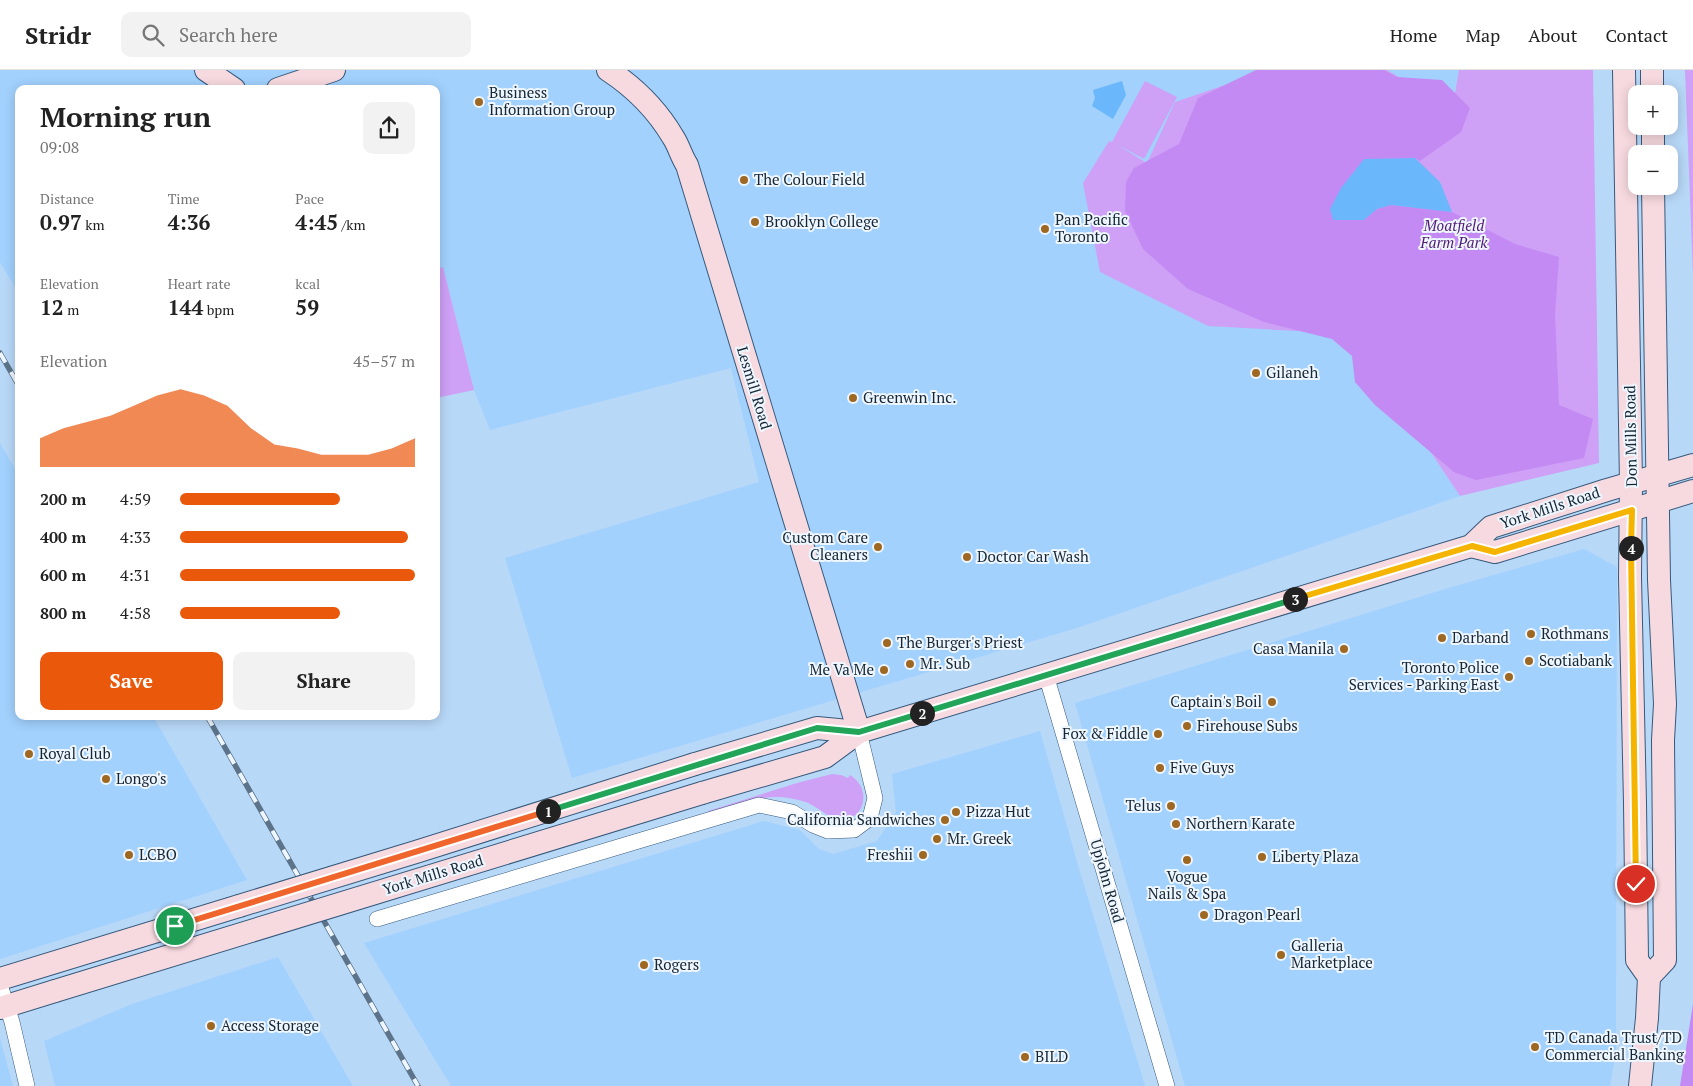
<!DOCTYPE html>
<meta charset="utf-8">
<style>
:root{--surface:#fff;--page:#f2f2f2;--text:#222;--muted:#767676;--line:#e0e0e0;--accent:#ea580c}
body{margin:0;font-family:"PT Serif",serif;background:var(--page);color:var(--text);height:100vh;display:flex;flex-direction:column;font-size:19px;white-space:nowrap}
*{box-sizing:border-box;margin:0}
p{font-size:16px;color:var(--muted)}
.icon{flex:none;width:28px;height:28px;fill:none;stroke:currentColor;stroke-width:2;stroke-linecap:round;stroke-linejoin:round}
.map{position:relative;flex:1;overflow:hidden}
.side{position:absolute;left:15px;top:15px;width:425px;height:635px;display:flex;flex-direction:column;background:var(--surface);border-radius:10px;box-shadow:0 2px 12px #0003}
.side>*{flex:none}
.buttons{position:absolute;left:1628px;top:15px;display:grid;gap:10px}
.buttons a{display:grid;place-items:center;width:50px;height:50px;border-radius:10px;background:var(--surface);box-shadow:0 2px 12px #0003;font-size:25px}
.pin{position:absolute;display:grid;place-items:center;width:42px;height:42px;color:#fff;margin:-21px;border:2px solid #fff;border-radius:50%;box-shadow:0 1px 5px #0007}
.km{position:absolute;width:25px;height:25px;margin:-12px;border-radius:50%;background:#222;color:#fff;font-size:14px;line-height:25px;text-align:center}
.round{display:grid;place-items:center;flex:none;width:52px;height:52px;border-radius:10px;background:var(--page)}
.head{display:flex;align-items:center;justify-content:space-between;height:85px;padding:0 25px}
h1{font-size:28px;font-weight:700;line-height:38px}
.stats{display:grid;grid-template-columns:repeat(3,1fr);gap:8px;height:85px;padding:5px 25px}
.stats div{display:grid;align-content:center}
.stats b{font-size:21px;font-weight:700}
.stats small{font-size:14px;font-weight:400}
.stats p{font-size:14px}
.chart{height:140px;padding:10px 25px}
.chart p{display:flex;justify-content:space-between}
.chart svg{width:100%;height:90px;margin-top:5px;fill:var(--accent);opacity:.7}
.action{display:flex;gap:10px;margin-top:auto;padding:10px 25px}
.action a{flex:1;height:58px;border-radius:10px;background:var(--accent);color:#fff;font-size:20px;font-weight:700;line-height:58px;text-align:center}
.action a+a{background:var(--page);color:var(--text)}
ul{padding:0 25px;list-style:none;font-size:16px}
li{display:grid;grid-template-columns:80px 60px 1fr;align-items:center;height:38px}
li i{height:12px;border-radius:6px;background:var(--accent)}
header{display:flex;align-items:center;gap:30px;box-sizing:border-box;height:70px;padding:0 25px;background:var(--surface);border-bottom:1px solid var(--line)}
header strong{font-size:24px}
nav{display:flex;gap:28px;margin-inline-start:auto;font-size:18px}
.search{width:350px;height:45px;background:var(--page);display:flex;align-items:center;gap:12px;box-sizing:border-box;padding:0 18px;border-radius:10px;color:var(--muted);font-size:19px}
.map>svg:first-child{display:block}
.built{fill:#a2d1fe}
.green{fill:#cea0f6}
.forest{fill:#c38af3}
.water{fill:#6bb7fc}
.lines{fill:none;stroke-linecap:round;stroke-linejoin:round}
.street-casing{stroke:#365a7c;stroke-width:16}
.secondary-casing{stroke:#365a7c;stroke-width:24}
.street{stroke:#fff;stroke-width:15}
.secondary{stroke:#f7dae0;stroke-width:22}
.rail-casing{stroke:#5c7389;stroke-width:5.5}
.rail{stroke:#eef6ff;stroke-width:4;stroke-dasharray:11;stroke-linecap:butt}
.secondary-bridge-casing{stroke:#365a7c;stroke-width:24;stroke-linecap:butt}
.secondary-bridge{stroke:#f7dae0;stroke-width:22}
.split-1-casing{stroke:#fff;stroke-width:10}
.split-2-casing{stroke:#fff;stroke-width:10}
.split-3-casing{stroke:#fff;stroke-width:10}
.split-4-casing{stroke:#fff;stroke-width:10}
.split-5-casing{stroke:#fff;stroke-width:10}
.split-1{stroke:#f0652b;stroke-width:6}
.split-2{stroke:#22a559;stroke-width:6}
.split-3{stroke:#22a559;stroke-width:6}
.split-4{stroke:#f5b400;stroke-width:6}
.split-5{stroke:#f5b400;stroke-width:6}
.poi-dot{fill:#9e6722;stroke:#eef6ff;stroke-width:2}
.labels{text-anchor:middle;stroke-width:4;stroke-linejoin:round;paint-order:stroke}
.poi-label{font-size:15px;fill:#162634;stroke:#eef6ff;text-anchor:start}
.park-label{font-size:15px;font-style:italic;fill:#531b77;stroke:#eef6ff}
.street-label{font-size:15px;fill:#162634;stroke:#eef6ff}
</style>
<header>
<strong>Stridr</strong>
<div class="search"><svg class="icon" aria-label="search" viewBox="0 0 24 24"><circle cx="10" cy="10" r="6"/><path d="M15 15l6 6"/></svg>Search here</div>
<nav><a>Home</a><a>Map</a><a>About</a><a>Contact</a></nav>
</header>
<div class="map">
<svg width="1693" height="1016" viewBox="0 0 1693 1016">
<rect width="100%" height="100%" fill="#b8d8f8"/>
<!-- built -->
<g class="built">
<path d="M0,0h1276l-128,93 -38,-22 242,193 108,162 -380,131 -508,151 -67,-220 254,-76 -28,-114 -241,62 -16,-40 -31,-123 -7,2v-180h-417v205l-19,-32z"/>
<path d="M1387,0h72l-4,23 -43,-8z"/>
<path d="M0,373l19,33v240h134l94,164 -247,79z"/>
<path d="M1584,479l33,18 -1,485 -6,34h-425l-110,-383 370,-114z"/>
<path d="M1040,661l40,141 65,214h-694l-87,-143 400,-122 36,9 19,19 14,5 44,-13 19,-29 -4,-38z"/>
<path d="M278,887l75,129h-298l-11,-45 88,-37z"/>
<path d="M0,968l13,48h-13z"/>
</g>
<!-- green -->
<g class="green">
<path d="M1276,0h111l25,15 43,8 4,-23h134l6,393 -139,33 -108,-162 -144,-8 -108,-54 -17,-89 26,-42 3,1 33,-61 32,16 -33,62 -28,-15 31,19 28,-61 77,-26z"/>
<path d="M1685,0h8v204z"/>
<path d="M443,197l31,123 -38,8v-129z"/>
<path d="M832,704l9,1 7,3 2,-3c7,5 11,9 13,18 1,6 0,13 -4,18 -18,23 -35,-2 -53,-9 -10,-3 -19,-5 -30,-5 -22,0 -45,10 -67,17l-1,-3 89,-28z"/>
</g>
<!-- forest -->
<g class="forest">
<path d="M1256,0h128l13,7 45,3 28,28 -9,24 -41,29 -5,-3 -51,62 13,-11 14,-4 61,7 63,32 44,13 -4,58 4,90 34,14 -9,39 -108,22 -22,-8 -79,-67 -20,-23 -3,-26 -20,-17 -68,-17 -76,-33 -45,-40 -18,-38 1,-29 8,-14 45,-24 19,-46z"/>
<path d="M1693,470v546h-13l13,-82z"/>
</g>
<!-- water -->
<g class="water">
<path d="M1122,11l4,14 -13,24 -21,-13 3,-8 -2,-8z"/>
<path d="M1415,88l25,24 12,30 -61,-7 -14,4 -13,11h-31l-3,-11 11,-21 23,-29z"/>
</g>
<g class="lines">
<!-- street casing -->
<g class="street-casing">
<g id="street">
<path d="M1046,605l121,411"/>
<path d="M377,849l382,-114 33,7 21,13 15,6 26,-1 16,-12 5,-20 -16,-66"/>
<path d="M0,915l12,37 15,64"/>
</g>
</g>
<!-- secondary casing -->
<g class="secondary-casing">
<g id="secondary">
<path d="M206,0l28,19"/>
<path d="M608,0c26,17 49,40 65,67 6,9 8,19 14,28l172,567"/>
<path d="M1624,0l7,413 -1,94 5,226 2,157 12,17 -2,41 -7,68"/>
<path d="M1652,0v24"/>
<path d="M278,19l56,-19"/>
<path d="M1653,56v28"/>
<path d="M1471,476l24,6 198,-61"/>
<path d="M695,694l122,-36 42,4"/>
<path d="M702,723l123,-36 34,-25 612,-186 20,-19 116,-37 86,-25"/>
<path d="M1649,907l16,-17 -2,-220 2,-36 -6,-124 -6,-394"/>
<path d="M0,909l239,-73"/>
<path d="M0,938l55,-17"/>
</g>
</g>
<!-- street -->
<use href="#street" class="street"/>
<!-- secondary -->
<use href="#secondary" class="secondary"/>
<!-- rail casing -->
<g class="rail-casing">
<g id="rail">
<path d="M0,283l19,33"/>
<path d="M207,646l211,370"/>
</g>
</g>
<!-- rail -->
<use href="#rail" class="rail"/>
<!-- secondary-bridge casing -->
<g class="secondary-bridge-casing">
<g id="secondary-bridge">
<path d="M239,836l180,-55 276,-87"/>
<path d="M55,921l647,-198"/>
</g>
</g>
<!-- secondary-bridge -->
<use href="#secondary-bridge" class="secondary-bridge"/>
</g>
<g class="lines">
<!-- split-1 casing -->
<g class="split-1-casing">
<path id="split-1" d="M175,856l373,-115"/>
</g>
<!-- split-2 casing -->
<g class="split-2-casing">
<path id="split-2" d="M548,741l269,-83 42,4 63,-19"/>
</g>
<!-- split-3 casing -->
<g class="split-3-casing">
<path id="split-3" d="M922,643l373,-114"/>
</g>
<!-- split-4 casing -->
<g class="split-4-casing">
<path id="split-4" d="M1295,529l177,-53 23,6 137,-42 -1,38"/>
</g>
<!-- split-5 casing -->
<g class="split-5-casing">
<path id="split-5" d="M1631,478l5,336"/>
</g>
<!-- split-1 -->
<use href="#split-1" class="split-1"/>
<!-- split-2 -->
<use href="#split-2" class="split-2"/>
<!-- split-3 -->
<use href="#split-3" class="split-3"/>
<!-- split-4 -->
<use href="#split-4" class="split-4"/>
<!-- split-5 -->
<use href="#split-5" class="split-5"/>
</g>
<!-- markers -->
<g class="poi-dot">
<circle cx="479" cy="32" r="5"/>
<circle cx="744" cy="110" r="5"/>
<circle cx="755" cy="152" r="5"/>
<circle cx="1045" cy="159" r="5"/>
<circle cx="1256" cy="303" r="5"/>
<circle cx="853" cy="328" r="5"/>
<circle cx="878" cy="477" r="5"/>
<circle cx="967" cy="487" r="5"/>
<circle cx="1531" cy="564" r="5"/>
<circle cx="1442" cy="568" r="5"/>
<circle cx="887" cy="573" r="5"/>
<circle cx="1344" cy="579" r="5"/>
<circle cx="1529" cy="591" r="5"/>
<circle cx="910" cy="594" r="5"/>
<circle cx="884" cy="600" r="5"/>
<circle cx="1509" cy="607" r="5"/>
<circle cx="1272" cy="632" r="5"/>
<circle cx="1187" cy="656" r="5"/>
<circle cx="1158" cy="664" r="5"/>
<circle cx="29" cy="684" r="5"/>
<circle cx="1160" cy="698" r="5"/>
<circle cx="106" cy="709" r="5"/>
<circle cx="1171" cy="736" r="5"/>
<circle cx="956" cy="742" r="5"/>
<circle cx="945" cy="750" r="5"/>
<circle cx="1176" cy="754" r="5"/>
<circle cx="937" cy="769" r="5"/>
<circle cx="129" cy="785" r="5"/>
<circle cx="923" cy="785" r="5"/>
<circle cx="1262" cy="787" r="5"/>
<circle cx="1187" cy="790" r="5"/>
<circle cx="1204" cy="845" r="5"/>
<circle cx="1281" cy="885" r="5"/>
<circle cx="644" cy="895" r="5"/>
<circle cx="211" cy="956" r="5"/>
<circle cx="1535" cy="977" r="5"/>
<circle cx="1025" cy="987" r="5"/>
</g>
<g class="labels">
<!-- poi labels -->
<g class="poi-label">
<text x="489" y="28">Business<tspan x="489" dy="17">Information Group</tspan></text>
<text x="754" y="115">The Colour Field</text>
<text x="1055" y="155">Pan Pacific<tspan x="1055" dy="17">Toronto</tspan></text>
<text x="765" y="157">Brooklyn College</text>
<text x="1266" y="308">Gilaneh</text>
<text x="863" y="333">Greenwin Inc.</text>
<text x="868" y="473" text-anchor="end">Custom Care<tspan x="868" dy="17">Cleaners</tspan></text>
<text x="977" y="492">Doctor Car Wash</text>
<text x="1541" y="569">Rothmans</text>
<text x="1452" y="573">Darband</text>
<text x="897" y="578">The Burger's Priest</text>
<text x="1334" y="584" text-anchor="end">Casa Manila</text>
<text x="1539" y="596">Scotiabank</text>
<text x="920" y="599">Mr. Sub</text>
<text x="1499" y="603" text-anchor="end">Toronto Police<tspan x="1499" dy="17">Services - Parking East</tspan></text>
<text x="874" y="605" text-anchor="end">Me Va Me</text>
<text x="1262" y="637" text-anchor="end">Captain's Boil</text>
<text x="1197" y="661">Firehouse Subs</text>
<text x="1148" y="669" text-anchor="end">Fox &amp; Fiddle</text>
<text x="39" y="689">Royal Club</text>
<text x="1170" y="703">Five Guys</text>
<text x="116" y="714">Longo's</text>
<text x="1161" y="741" text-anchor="end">Telus</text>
<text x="966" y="747">Pizza Hut</text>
<text x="935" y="755" text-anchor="end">California Sandwiches</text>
<text x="1186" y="759">Northern Karate</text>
<text x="947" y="774">Mr. Greek</text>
<text x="139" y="790">LCBO</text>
<text x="913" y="790" text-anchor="end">Freshii</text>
<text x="1272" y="792">Liberty Plaza</text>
<text x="1187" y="812" text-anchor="middle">Vogue<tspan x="1187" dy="17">Nails &amp; Spa</tspan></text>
<text x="1214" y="850">Dragon Pearl</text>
<text x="1291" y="881">Galleria<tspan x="1291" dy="17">Marketplace</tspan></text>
<text x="654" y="900">Rogers</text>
<text x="221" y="961">Access Storage</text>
<text x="1545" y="973">TD Canada Trust/TD<tspan x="1545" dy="17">Commercial Banking</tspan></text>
<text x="1035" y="992">BILD</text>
</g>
<!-- park labels -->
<g class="park-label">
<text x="1454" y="161">Moatfield<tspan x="1454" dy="17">Farm Park</tspan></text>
</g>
<!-- street labels -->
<g class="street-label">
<text transform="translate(754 318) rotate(73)" y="5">Lesmill Road</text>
<text transform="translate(1631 366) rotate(-91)" y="5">Don Mills Road</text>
<text transform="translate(1550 438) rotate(-18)" y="5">York Mills Road</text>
<text transform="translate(433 805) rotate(-17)" y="5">York Mills Road</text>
<text transform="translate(1107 811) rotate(74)" y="5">Upjohn Road</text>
</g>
</g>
</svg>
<div class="buttons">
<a>+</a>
<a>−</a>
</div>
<div class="pin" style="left:175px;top:856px;background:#1e9e55"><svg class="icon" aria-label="arrive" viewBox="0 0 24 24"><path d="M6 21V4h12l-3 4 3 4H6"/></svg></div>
<div class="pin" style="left:1636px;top:814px;background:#d93025"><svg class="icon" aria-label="check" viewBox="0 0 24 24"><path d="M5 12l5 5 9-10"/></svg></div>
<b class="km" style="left:548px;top:741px">1</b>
<b class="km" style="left:922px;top:643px">2</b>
<b class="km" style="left:1295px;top:529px">3</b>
<b class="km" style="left:1631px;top:478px">4</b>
<section class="side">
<div class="head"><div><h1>Morning run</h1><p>09:08</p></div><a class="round"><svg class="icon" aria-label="share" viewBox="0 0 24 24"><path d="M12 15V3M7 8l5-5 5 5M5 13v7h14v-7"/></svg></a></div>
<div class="stats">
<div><p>Distance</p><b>0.97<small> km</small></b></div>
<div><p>Time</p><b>4:36</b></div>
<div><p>Pace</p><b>4:45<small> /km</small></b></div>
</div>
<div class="stats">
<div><p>Elevation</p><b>12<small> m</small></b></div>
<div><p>Heart rate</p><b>144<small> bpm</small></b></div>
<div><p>kcal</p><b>59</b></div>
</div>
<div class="chart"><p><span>Elevation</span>45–57 m</p>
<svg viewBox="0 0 160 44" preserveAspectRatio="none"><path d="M0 44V30L10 25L20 22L30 19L40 14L50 9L60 6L70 9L80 14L90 25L100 33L110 35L120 38L130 38L140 38L150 35L160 30V44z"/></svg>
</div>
<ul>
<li><b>200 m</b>4:59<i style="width:68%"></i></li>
<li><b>400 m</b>4:33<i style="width:97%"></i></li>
<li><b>600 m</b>4:31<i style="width:100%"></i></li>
<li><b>800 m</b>4:58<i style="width:68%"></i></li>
</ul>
<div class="action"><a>Save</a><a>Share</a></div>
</section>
</div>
